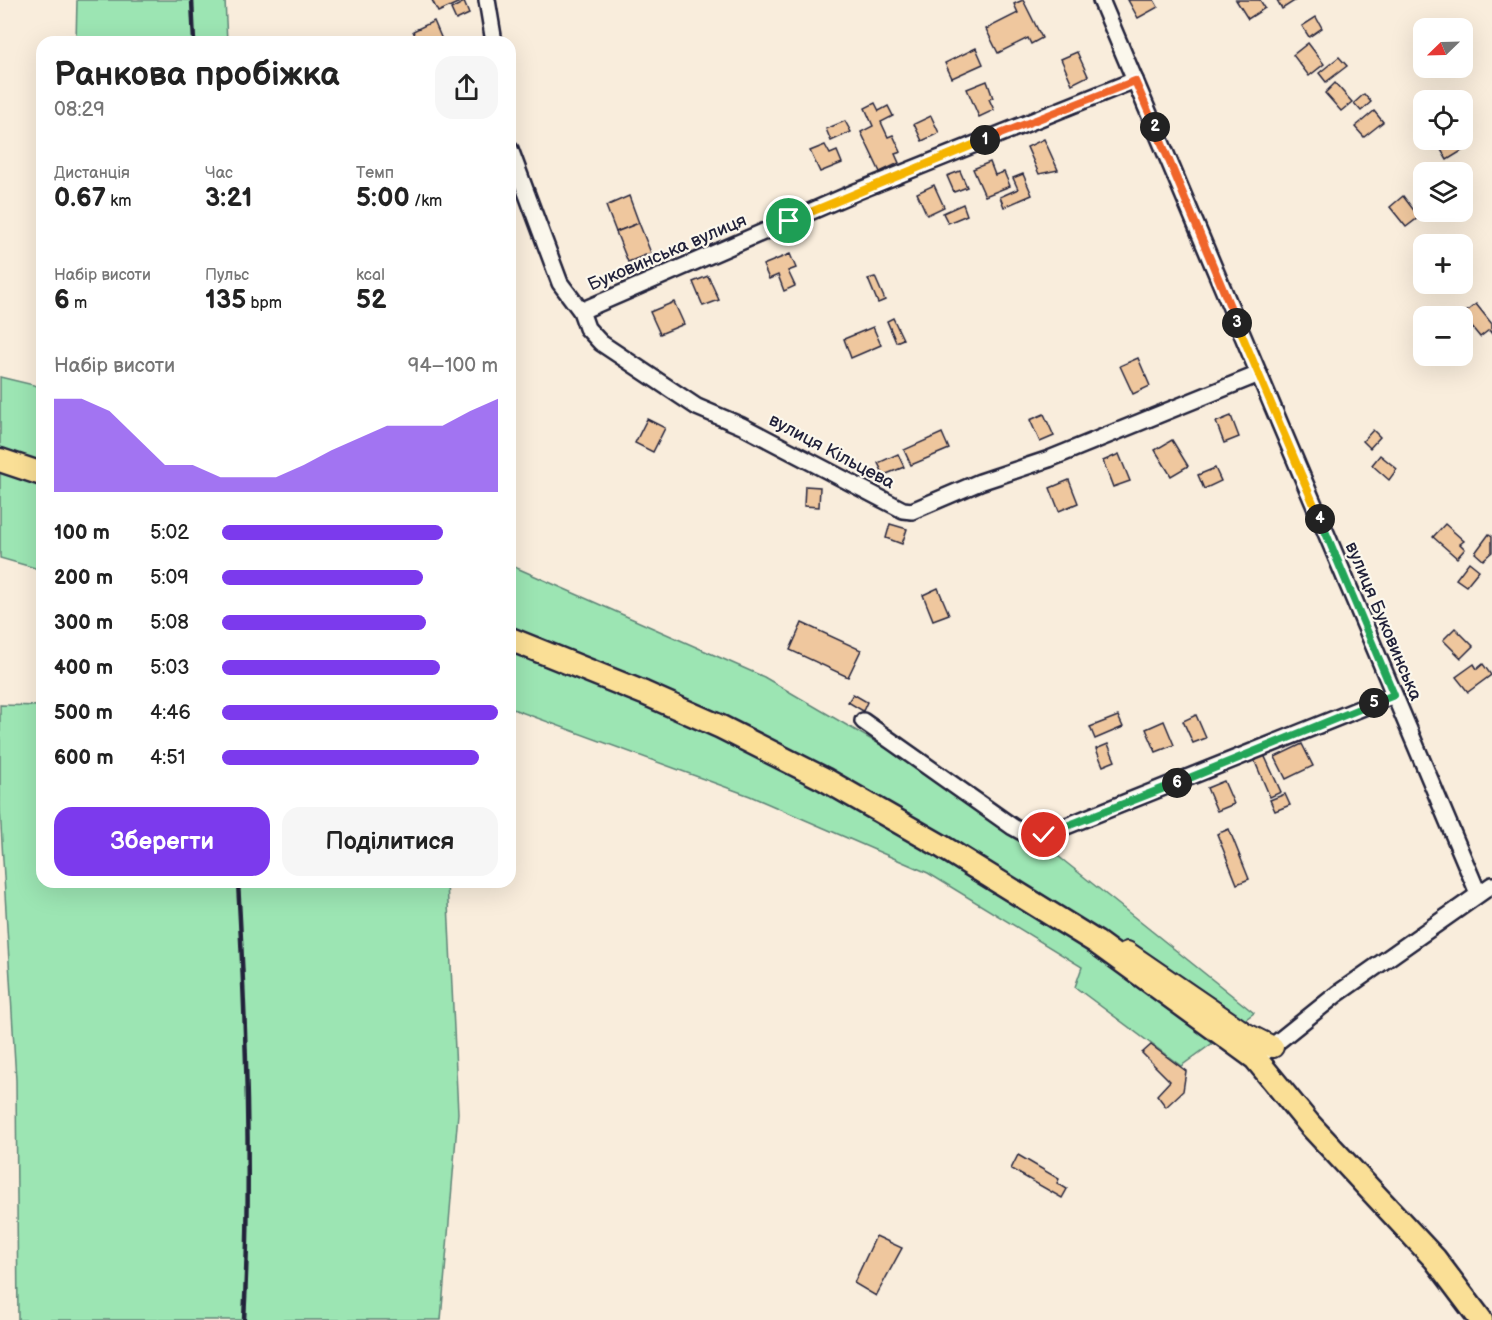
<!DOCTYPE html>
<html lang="uk">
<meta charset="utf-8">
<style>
:root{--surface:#fff;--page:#f6f6f6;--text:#222;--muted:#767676;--accent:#7c3aed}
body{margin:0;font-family:"Balsamiq Sans",sans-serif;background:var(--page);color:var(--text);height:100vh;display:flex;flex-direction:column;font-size:22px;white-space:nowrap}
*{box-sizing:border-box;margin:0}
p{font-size:20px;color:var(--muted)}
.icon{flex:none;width:33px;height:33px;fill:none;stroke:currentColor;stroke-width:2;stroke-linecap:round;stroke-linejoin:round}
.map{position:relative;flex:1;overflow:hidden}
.panel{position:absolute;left:36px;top:36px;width:480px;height:852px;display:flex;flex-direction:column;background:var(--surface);border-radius:18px;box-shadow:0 6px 24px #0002}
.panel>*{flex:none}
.needle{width:39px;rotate:247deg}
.tools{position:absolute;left:1413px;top:18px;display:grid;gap:12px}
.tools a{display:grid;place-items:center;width:60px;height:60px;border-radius:12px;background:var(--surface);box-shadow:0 6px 24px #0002;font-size:30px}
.pin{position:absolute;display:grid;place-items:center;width:51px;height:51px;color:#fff;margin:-26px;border:3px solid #fff;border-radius:50%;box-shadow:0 2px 6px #0007}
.km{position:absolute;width:30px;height:30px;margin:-15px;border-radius:50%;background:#222;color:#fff;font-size:16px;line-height:30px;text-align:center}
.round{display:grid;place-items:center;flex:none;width:63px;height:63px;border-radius:18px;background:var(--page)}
.overview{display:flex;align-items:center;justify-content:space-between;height:102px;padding:0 18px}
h1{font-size:33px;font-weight:700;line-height:45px}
.figures{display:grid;grid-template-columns:repeat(3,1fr);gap:9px;height:102px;padding:6px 18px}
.figures div{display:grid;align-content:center}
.figures b{font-size:26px;font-weight:700}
.figures small{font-size:16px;font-weight:400}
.figures p{font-size:16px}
.chart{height:168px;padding:12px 18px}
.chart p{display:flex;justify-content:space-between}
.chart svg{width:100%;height:108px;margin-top:6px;fill:var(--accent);opacity:.7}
.button{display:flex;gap:12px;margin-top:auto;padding:12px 18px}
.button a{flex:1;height:69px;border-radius:18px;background:var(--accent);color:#fff;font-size:24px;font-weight:700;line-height:69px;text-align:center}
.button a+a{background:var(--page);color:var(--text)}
ul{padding:0 18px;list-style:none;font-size:20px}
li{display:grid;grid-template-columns:96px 72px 1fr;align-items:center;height:45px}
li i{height:15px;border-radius:8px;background:var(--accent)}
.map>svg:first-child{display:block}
.green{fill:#9ce5b3;stroke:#5f8477;stroke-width:1.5}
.building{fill:#efc79e;stroke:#22223b;stroke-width:1.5}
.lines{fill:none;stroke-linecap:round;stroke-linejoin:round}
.minor-casing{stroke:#22223b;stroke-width:20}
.major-casing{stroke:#22223b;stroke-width:24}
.highway-casing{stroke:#22223b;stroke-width:27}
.minor{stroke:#fbf7ec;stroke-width:15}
.major{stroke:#fadf96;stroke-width:20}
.highway{stroke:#fadf96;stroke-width:22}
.rail{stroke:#22223b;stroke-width:4.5}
.split-1-casing{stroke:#fff;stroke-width:12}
.split-2-casing{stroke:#fff;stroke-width:12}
.split-3-casing{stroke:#fff;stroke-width:12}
.split-4-casing{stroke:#fff;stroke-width:12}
.split-5-casing{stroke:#fff;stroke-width:12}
.split-6-casing{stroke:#fff;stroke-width:12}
.split-7-casing{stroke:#fff;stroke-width:12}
.split-1{stroke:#f5b400;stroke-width:8}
.split-2{stroke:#f0652b;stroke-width:8}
.split-3{stroke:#f0652b;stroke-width:8}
.split-4{stroke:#f5b400;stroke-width:8}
.split-5{stroke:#22a559;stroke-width:8}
.split-6{stroke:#22a559;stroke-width:8}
.split-7{stroke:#22a559;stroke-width:8}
.labels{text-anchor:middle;stroke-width:4.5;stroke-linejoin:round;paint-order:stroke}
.street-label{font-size:18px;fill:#22223b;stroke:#fbf7ec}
</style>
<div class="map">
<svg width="1492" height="1320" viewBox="0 0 1492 1320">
<rect width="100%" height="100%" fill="#f9eddc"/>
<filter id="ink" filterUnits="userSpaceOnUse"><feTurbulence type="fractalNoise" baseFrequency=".0167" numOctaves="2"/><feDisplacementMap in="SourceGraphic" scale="12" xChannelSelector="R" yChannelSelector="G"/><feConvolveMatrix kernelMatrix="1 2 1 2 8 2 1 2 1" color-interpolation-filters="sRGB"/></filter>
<g filter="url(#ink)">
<!-- green -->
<g class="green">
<path d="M77,0h148l2,42h-151z"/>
<path d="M0,377l42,10v183l-42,-12z"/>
<path d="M510,565l254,112 259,151 231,185 -73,53 -106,-79 7,-20 -154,-94 -178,-77 -240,-88z"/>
<path d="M0,705l42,1v176h405l11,231 -17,207h-423l-2,-240 -16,-271z"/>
</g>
<!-- building -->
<g class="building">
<path d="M432,0h32l-26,12z"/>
<path d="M1023,0l19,38 -11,6 -3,-6 -30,15 -12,-24 32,-16 -4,-9z"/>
<path d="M1128,0h26l4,7 -20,11z"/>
<path d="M1236,0h24l5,8 -17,11z"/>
<path d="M1277,0h19l-14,9z"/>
<path d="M464,2l5,12 -13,6 -5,-11z"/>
<path d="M1316,17l6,11 -13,9 -7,-11z"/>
<path d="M434,21l9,21h-25l-5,-11z"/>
<path d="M1308,43l16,21 -15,12 -16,-21z"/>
<path d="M976,48l7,16 -31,14 -7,-15z"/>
<path d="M1077,52l11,24 -16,8 -11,-25z"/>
<path d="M1339,57l8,9 -21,16 -7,-9z"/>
<path d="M987,81l6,17 -4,1 5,11 -15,7 -12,-28z"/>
<path d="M1335,83l17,19 -11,9 -16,-18z"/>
<path d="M1364,94l7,8 -10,9 -7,-8z"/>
<path d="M875,103l4,8 9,-5 5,10 -12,6 7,15 5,-2 8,17 -6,2 4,9 -19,9 -19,-40 12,-6 -8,-18z"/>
<path d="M1374,111l9,11 -19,15 -9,-10z"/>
<path d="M931,116l8,17 -17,8 -8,-17z"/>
<path d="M845,121l6,11 -20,9 -5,-12z"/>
<path d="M1044,139l14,31 -19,4 -12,-27z"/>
<path d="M1454,140h6l5,9 -18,11 -7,-12z"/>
<path d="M825,145l5,9 7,-3 5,12 -22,9 -10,-21z"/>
<path d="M990,162l5,13 9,-3 6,14 -25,10 -12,-27z"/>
<path d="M960,171l7,16 -13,5 -7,-16z"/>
<path d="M1023,174l9,21 -28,12 -4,-10 18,-8 -5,-11z"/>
<path d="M934,185l10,22 -17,8 -10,-22z"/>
<path d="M629,196l10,27 -23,9 -10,-26z"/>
<path d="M1403,196l16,21 -13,10 -16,-20z"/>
<path d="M963,204l4,11 -19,8 -5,-10z"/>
<path d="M639,223l12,30 -23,9 -12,-30z"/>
<path d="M790,254l6,14 -8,3 7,15 -11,5 -6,-16 -9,4 -6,-14z"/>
<path d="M708,276l11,24 -16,6 -10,-24z"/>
<path d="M875,277l10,23 -7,3 -10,-24z"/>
<path d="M674,302l10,22 -24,10 -10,-22z"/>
<path d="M1476,304l16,20v10l-3,-4 -9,7 -18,-22z"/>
<path d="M893,318l10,21 -7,3 -9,-21z"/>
<path d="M873,327l8,18 -30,13 -7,-19z"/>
<path d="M1138,358l12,28 -17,8 -13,-28z"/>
<path d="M1044,414l10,22 -14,6 -10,-22z"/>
<path d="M1231,416l8,21 -15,6 -8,-21z"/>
<path d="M647,419l18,9 -12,24 -18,-9z"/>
<path d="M1373,430l7,7 -10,11 -7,-7z"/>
<path d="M942,433l7,16 -38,16 -7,-15z"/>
<path d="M1172,440l16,26 -17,10 -16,-26z"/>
<path d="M898,454l6,13 -20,8 -6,-12z"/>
<path d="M1119,454l11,27 -17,6 -10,-26z"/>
<path d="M1380,455l17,14 -8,11 -17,-15z"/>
<path d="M1215,468l6,13 -17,8 -6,-14z"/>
<path d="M1069,480l9,23 -19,8 -9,-23z"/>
<path d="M805,486l15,1 -1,20 -15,-1z"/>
<path d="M890,524l17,5 -5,15 -16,-6z"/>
<path d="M1445,524l19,17 -4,3 5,5 -8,9 -24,-21z"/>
<path d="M1489,534l3,2v16l-9,8 -8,-7z"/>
<path d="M1469,562l10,8 -13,16 -10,-7z"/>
<path d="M938,588l11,26 -16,6 -10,-25z"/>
<path d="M802,623l59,27 -13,27 -58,-27z"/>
<path d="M1455,628l18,18 -12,12 -18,-18z"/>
<path d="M1474,664l3,5 6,-5 8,11 -23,17 -12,-15z"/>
<path d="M853,694l14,8 -4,9 -15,-9z"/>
<path d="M1196,715l10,23 -13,5 -10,-22z"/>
<path d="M1118,716l5,11 -28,12 -5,-12z"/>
<path d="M1164,721l10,24 -18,7 -10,-23z"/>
<path d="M1108,744l7,17 -12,5 -7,-17z"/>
<path d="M1302,744l11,22 -27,13 -11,-22z"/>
<path d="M1260,746l21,46 -11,5 -20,-47z"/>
<path d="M1224,781l10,23 -17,7 -10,-23z"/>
<path d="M1285,794l5,11 -15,6 -5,-11z"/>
<path d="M1229,829l20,50 -12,5 -20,-50z"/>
<path d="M1151,1045l35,26 -3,20 -17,16 -9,-12 13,-14 -28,-28z"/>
<path d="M1018,1155l41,24 -2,4 10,6 -5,9 -51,-29z"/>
<path d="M876,1236l26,12 -26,48 -22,-13z"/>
</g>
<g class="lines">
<!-- minor casing -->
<g class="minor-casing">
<g id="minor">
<path d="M487,0l7,42"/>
<path d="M1101,0l377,893"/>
<path d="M510,149l50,134 21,28 6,17 14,15 96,64 45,19 161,84 9,1 68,-29 69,-23 210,-85"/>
<path d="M581,311l277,-120 277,-111"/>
<path d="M863,721l150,106 16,9 15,-1 350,-140"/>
<path d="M1265,1052l72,-58 155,-109"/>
</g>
</g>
<!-- major casing -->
<g class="major-casing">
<path id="major" d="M1127,952l118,81 28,14"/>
</g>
<!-- highway casing -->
<g class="highway-casing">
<g id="highway">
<path d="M0,460l42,14"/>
<path d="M510,639l134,54 77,34 103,52 117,67 155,96 159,116 55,67 125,134 46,61"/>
</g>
</g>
<!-- minor -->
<use href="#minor" class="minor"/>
<!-- major -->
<use href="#major" class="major"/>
<!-- highway -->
<use href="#highway" class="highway"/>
<!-- rail -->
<g class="rail">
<path d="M192,0l2,42"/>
<path d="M238,882c8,146 14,292 6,438"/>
</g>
</g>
</g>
<g class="lines" filter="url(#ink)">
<!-- split-1 casing -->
<g class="split-1-casing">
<path id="split-1" d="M789,221l196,-81"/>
</g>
<!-- split-2 casing -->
<g class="split-2-casing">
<path id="split-2" d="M985,140l150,-59 20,46"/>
</g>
<!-- split-3 casing -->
<g class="split-3-casing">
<path id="split-3" d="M1155,127l82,196"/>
</g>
<!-- split-4 casing -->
<g class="split-4-casing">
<path id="split-4" d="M1237,323l83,196"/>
</g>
<!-- split-5 casing -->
<g class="split-5-casing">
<path id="split-5" d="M1320,519l74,176 -20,8"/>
</g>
<!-- split-6 casing -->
<g class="split-6-casing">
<path id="split-6" d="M1177,783l197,-80"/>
</g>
<!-- split-7 casing -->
<g class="split-7-casing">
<path id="split-7" d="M1044,835l133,-52"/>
</g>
<!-- split-1 -->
<use href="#split-1" class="split-1"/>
<!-- split-2 -->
<use href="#split-2" class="split-2"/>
<!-- split-3 -->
<use href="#split-3" class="split-3"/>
<!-- split-4 -->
<use href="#split-4" class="split-4"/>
<!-- split-5 -->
<use href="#split-5" class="split-5"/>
<!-- split-6 -->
<use href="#split-6" class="split-6"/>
<!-- split-7 -->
<use href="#split-7" class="split-7"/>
</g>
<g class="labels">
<!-- street labels -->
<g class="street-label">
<text transform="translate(667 252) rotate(-23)" y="6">Буковинська вулиця</text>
<text transform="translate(832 451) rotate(28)" y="6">вулиця Кільцева</text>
<text transform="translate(1384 621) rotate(67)" y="6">вулиця Буковинська</text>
</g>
</g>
</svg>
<div class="tools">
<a><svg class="needle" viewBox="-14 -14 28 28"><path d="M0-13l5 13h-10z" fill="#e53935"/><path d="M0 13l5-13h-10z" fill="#767676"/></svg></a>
<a><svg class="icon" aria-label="locate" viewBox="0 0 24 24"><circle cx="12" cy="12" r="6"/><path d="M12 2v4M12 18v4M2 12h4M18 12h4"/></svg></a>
<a><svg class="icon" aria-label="layers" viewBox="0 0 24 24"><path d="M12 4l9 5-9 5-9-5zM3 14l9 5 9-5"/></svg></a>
<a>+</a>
<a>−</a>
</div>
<div class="pin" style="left:789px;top:221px;background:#1e9e55"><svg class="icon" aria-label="arrive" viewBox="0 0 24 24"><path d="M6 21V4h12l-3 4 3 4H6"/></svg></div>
<div class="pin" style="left:1044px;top:835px;background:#d93025"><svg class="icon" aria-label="check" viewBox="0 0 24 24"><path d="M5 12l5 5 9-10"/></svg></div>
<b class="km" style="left:985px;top:140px">1</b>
<b class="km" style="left:1155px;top:127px">2</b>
<b class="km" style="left:1237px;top:323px">3</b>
<b class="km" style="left:1320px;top:519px">4</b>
<b class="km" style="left:1374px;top:703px">5</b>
<b class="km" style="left:1177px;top:783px">6</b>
<section class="panel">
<div class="overview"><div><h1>Ранкова пробіжка</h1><p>08:29</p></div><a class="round"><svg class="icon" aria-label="share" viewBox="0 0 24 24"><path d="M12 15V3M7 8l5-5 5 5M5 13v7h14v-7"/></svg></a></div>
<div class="figures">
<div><p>Дистанція</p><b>0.67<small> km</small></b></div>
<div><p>Час</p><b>3:21</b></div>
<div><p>Темп</p><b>5:00<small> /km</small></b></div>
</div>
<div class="figures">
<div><p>Набір висоти</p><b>6<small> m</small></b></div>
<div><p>Пульс</p><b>135<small> bpm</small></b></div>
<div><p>kcal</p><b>52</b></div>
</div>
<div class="chart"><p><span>Набір висоти</span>94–100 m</p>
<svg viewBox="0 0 160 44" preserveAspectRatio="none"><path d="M0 44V6L10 6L20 11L30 22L40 33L50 33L60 38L70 38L80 38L90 33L100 27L110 22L120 17L130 17L140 17L150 11L160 6V44z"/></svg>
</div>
<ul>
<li><b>100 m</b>5:02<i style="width:80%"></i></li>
<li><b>200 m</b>5:09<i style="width:73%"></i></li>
<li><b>300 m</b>5:08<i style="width:74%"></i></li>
<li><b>400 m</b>5:03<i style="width:79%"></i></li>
<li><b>500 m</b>4:46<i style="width:100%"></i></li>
<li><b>600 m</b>4:51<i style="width:93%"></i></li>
</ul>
<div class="button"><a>Зберегти</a><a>Поділитися</a></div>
</section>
</div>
